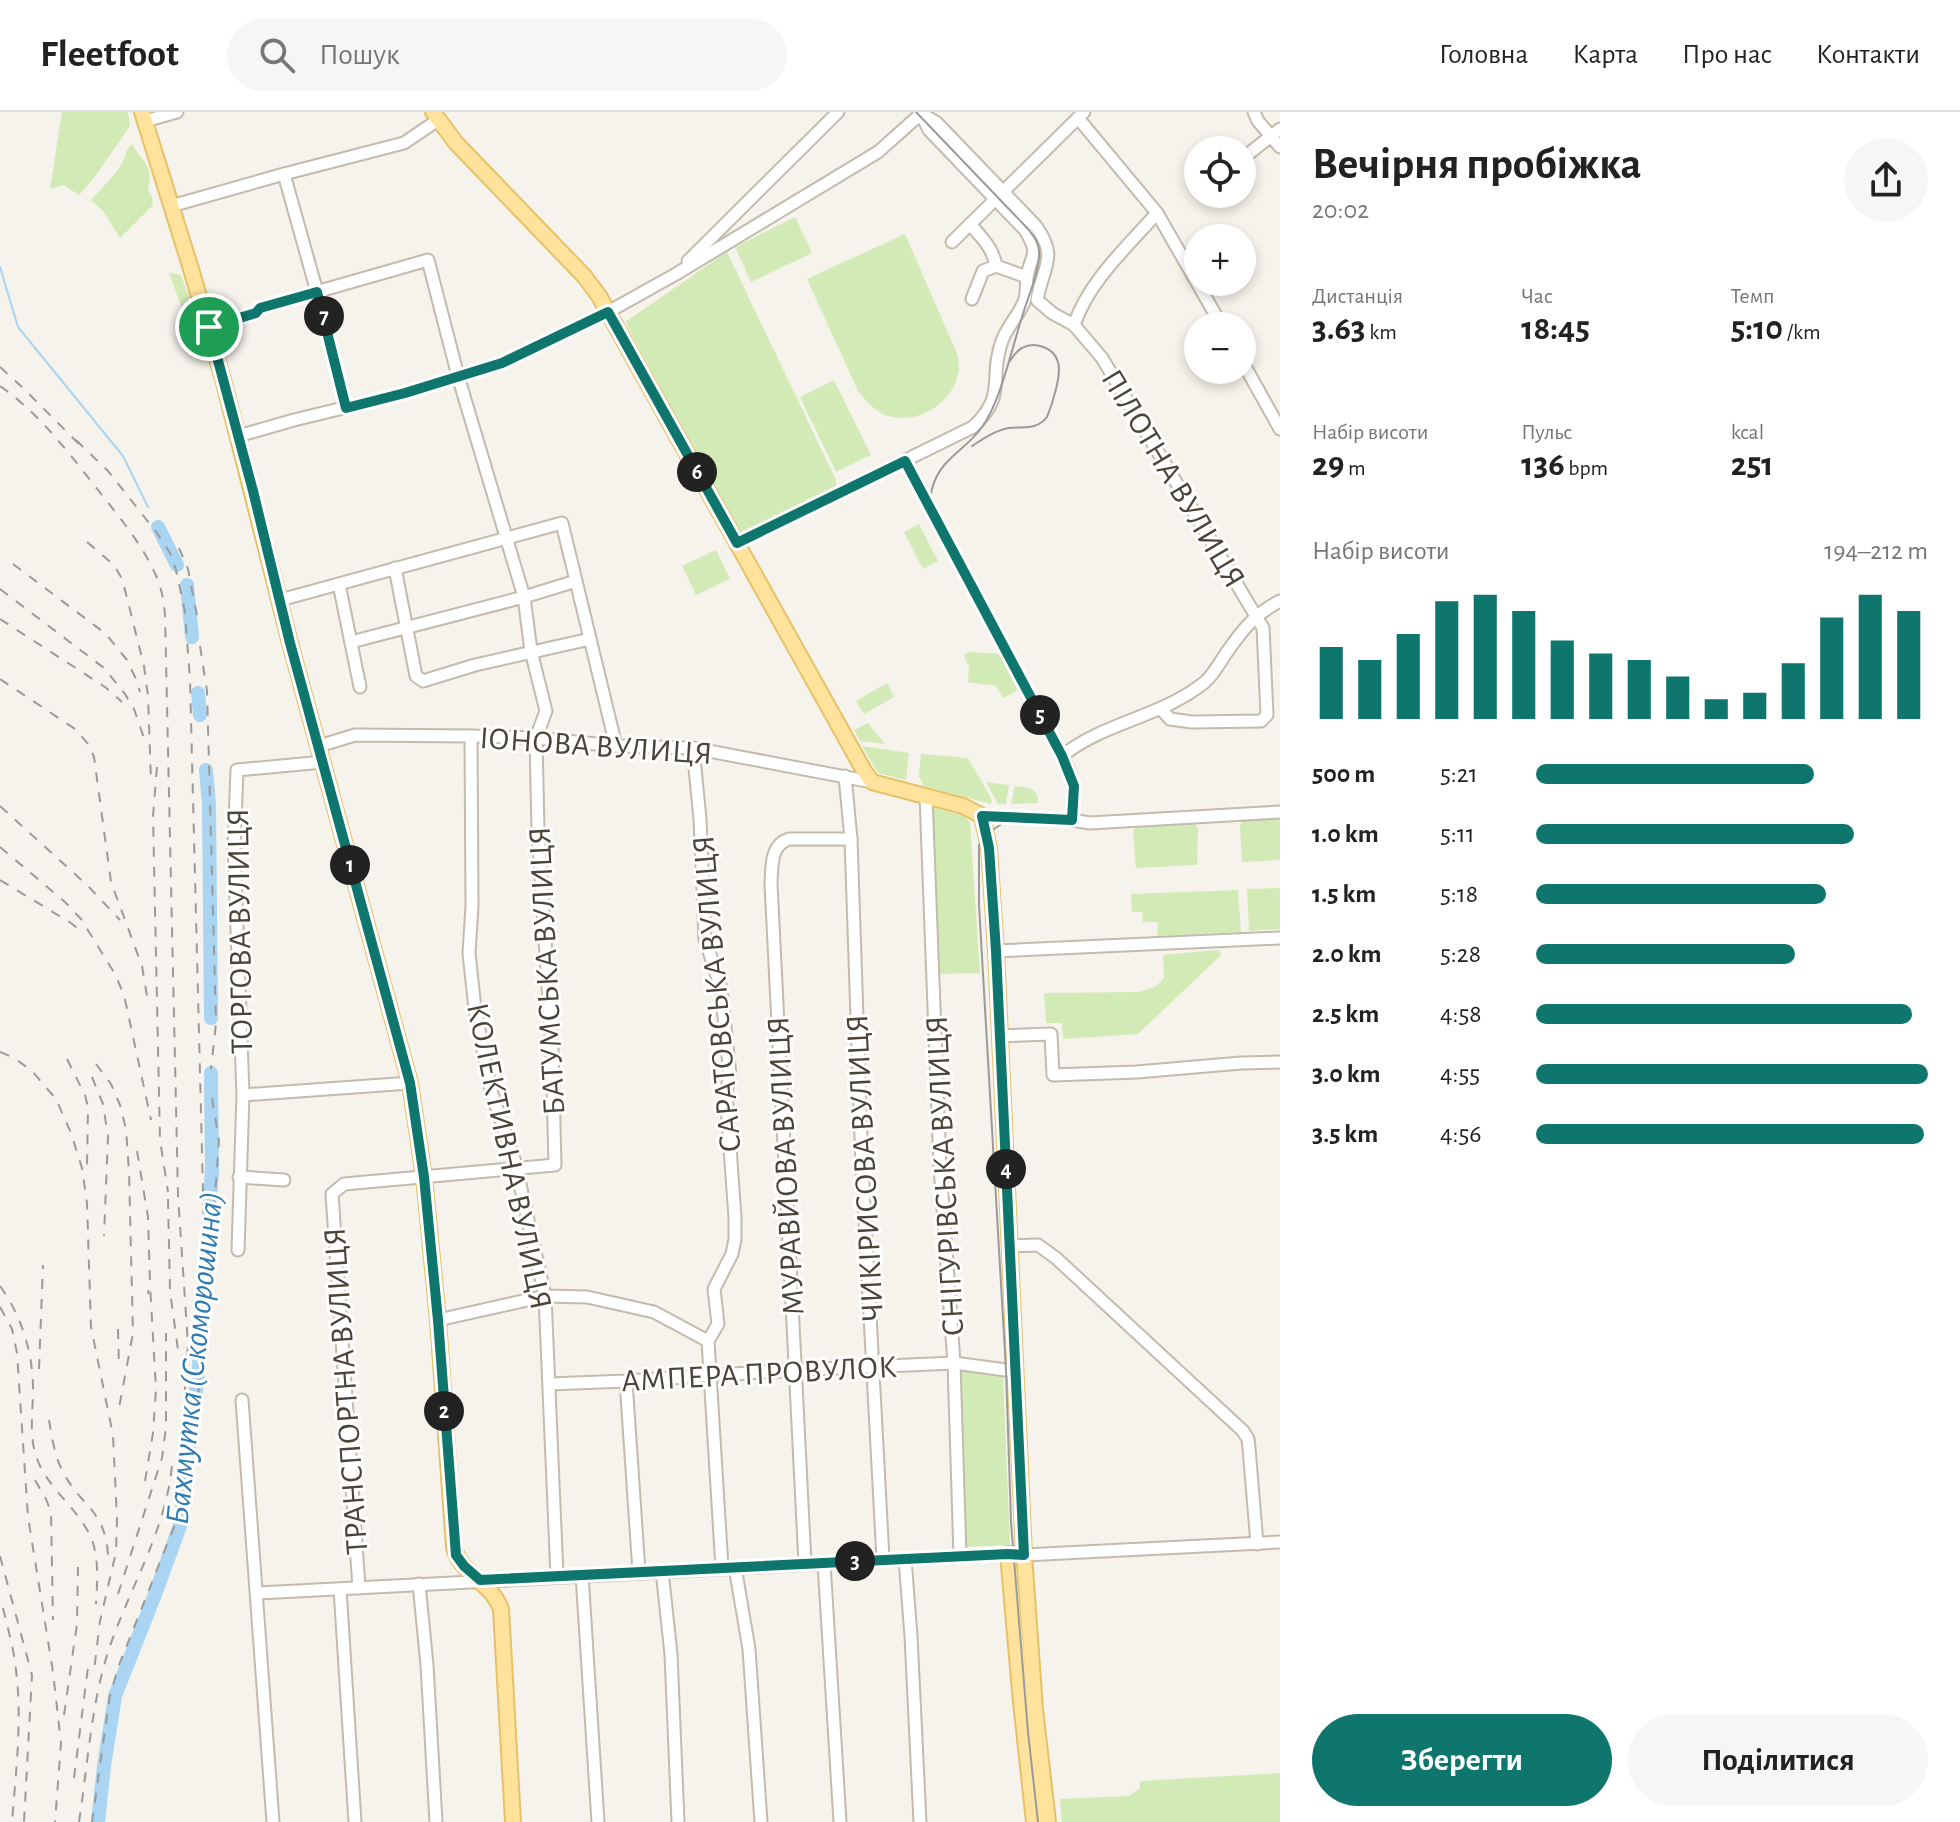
<!DOCTYPE html>
<html lang="uk">
<meta charset="utf-8">
<style>
:root{--surface:#fff;--page:#f6f6f6;--text:#222;--muted:#767676;--line:#e0e0e0;--accent:#0f766e}
body{margin:0;font-family:"Alegreya Sans",sans-serif;background:var(--page);color:var(--text);height:100vh;display:flex;flex-direction:column;font-size:30px;white-space:nowrap}
*{box-sizing:border-box;margin:0}
p{font-size:26px;color:var(--muted)}
.icon{flex:none;width:44px;height:44px;fill:none;stroke:currentColor;stroke-width:2;stroke-linecap:round;stroke-linejoin:round}
.map{position:relative;flex:1;overflow:hidden}
.drawer{display:flex;flex-direction:column;background:var(--surface);width:680px}
.drawer>*{flex:none}
.controls{position:absolute;left:1184px;top:24px;display:grid;gap:16px}
.controls a{display:grid;place-items:center;width:72px;height:72px;border-radius:50%;background:var(--surface);box-shadow:0 4px 12px #0003;font-size:40px}
.pin{position:absolute;display:grid;place-items:center;width:68px;height:68px;color:#fff;margin:-34px;border:4px solid #fff;border-radius:50%;box-shadow:0 2px 8px #0007}
.km{position:absolute;width:40px;height:40px;margin:-20px;border-radius:50%;background:#222;color:#fff;font-size:22px;line-height:40px;text-align:center}
.round{display:grid;place-items:center;flex:none;width:84px;height:84px;border-radius:42px;background:var(--page)}
.overview{display:flex;align-items:center;justify-content:space-between;height:136px;padding:0 32px}
h1{font-size:44px;font-weight:700;line-height:60px}
.stats{display:grid;grid-template-columns:repeat(3,1fr);gap:12px;height:136px;padding:8px 32px}
.stats div{display:grid;align-content:center}
.stats b{font-size:34px;font-weight:700}
.stats small{font-size:22px;font-weight:400}
.stats p{font-size:22px}
.chart{height:224px;padding:16px 32px}
.chart p{display:flex;justify-content:space-between}
.chart svg{width:100%;height:144px;margin-top:8px;stroke:var(--accent);stroke-width:6}
.button{display:flex;gap:16px;margin-top:auto;padding:16px 32px}
.button a{flex:1;height:92px;border-radius:48px;background:var(--accent);color:#fff;font-size:32px;font-weight:700;line-height:92px;text-align:center}
.button a+a{background:var(--page);color:var(--text)}
ul{padding:0 32px;list-style:none;font-size:26px}
li{display:grid;grid-template-columns:128px 96px 1fr;align-items:center;height:60px}
li i{height:20px;border-radius:10px;background:var(--accent)}
header{display:flex;align-items:center;gap:48px;box-sizing:border-box;height:112px;padding:0 40px;background:var(--surface);border-bottom:2px solid var(--line)}
header strong{font-size:38px}
nav{display:flex;gap:44px;margin-inline-start:auto;font-size:28px}
.search{width:560px;height:72px;background:var(--page);display:flex;align-items:center;gap:20px;box-sizing:border-box;padding:0 28px;border-radius:44px;color:var(--muted);font-size:30px}
main{display:flex;flex:1;min-height:0}
.map>svg:first-child{display:block}
.green{fill:#d2eab5}
.lines{fill:none;stroke-linecap:round;stroke-linejoin:round}
.stream{stroke:#a9d4f2;stroke-width:2}
.river{stroke:#a9d4f2;stroke-width:14}
.minor-casing{stroke:#c2bbae;stroke-width:15}
.major-casing{stroke:#e6c16a;stroke-width:18}
.minor{stroke:#fff;stroke-width:11}
.major{stroke:#ffe39c;stroke-width:14}
.tram{stroke:#9a9a9a;stroke-width:2}
.rail{stroke:#9a9a9a;stroke-width:2;stroke-dasharray:10 10;stroke-linecap:butt}
.route-casing{stroke:#fff;stroke-width:16}
.route{stroke:#0f766e;stroke-width:10}
.labels{text-anchor:middle;stroke-width:6;stroke-linejoin:round;paint-order:stroke}
.street-label{font-size:32px;fill:#4b4439;stroke:#fff}
.water-label{font-size:34px;font-style:italic;fill:#2e7ab2;stroke:#fff}
</style>
<header>
<strong>Fleetfoot</strong>
<div class="search"><svg class="icon" aria-label="search" viewBox="0 0 24 24"><circle cx="10" cy="10" r="6"/><path d="M15 15l6 6"/></svg>Пошук</div>
<nav><a>Головна</a><a>Карта</a><a>Про нас</a><a>Контакти</a></nav>
</header>
<main>
<div class="map">
<svg width="1280" height="1710" viewBox="0 0 1280 1710">
<rect width="100%" height="100%" fill="#f6f3ec"/>
<!-- green -->
<g class="green">
<path d="M62,0h66l2,14 -36,52 -15,17 -15,-10 -14,4z"/>
<path d="M132,32c12,20 22,21 16,46l4,7 1,8 -33,33 -17,-27 -12,-11c11,-12 34,-34 35,-49z"/>
<path d="M795,105l17,36 -61,29 -16,-35z"/>
<path d="M905,122l53,122c0,5 2,13 0,18 -6,29 -38,49 -66,43 -15,-3 -25,-15 -34,-26l-51,-112z"/>
<path d="M727,140l109,228v11l-96,45 -115,-214z"/>
<path d="M169,161l12,2 16,45 -10,2z"/>
<path d="M834,268l37,75 -35,17 -36,-75z"/>
<path d="M919,412l19,37 -15,8 -19,-37z"/>
<path d="M716,438l14,29 -34,16 -14,-29z"/>
<path d="M969,540l33,2 18,35 -17,9 -7,-12 -28,-4 1,-15 -5,-12z"/>
<path d="M887,571l7,14 -30,17 -8,-13z"/>
<path d="M868,611l17,21 -25,-3 -6,-11z"/>
<path d="M862,634l47,7 -3,27 -28,-7z"/>
<path d="M921,642l47,4 24,42 -1,4 -67,-18 -5,-10z"/>
<path d="M986,670l23,3 -3,19h-8z"/>
<path d="M1015,674c14,2 23,0 23,17l-27,1z"/>
<path d="M933,696l31,8 6,7 10,150 -42,1z"/>
<path d="M1280,706v42l-38,2 -2,-36 2,-4 4,-2z"/>
<path d="M1191,711l4,1 3,4 -1,37 -61,3 -3,-36 2,-5z"/>
<path d="M1280,776v41l-31,2 -2,-42z"/>
<path d="M1238,778l3,42 -84,4 1,-14h-15l-1,-10h-10l-1,-18z"/>
<path d="M1218,838l4,4 -84,80 -75,5 -1,-16h-16l-2,-30 95,-1 16,-5 9,-9 -1,-23z"/>
<path d="M958,1255l45,6 7,172 -45,2z"/>
<path d="M1280,1661v49h-218l-2,-23 69,-3 11,-8v-7z"/>
</g>
<g class="lines">
<!-- stream -->
<path class="stream" d="M0,155l18,60 105,129 25,51"/>
<!-- river -->
<g class="river">
<path d="M158,415l19,38"/>
<path d="M187,473l5,52"/>
<path d="M198,581l2,22"/>
<path d="M206,658l3,34 2,214"/>
<path d="M98,1710l6,-56 11,-70 39,-99 26,-71 19,-161 13,-195 -1,-97"/>
</g>
<!-- minor casing -->
<g class="minor-casing">
<g id="minor">
<path d="M919,0l18,11 98,102c24,32 8,41 2,75l15,13 22,12 28,33 161,270 4,87 -6,6 -69,1 -22,-3 -9,-10"/>
<path d="M1254,0l4,9 22,26"/>
<path d="M1078,6l79,95 65,113"/>
<path d="M145,9l32,-9"/>
<path d="M1242,47l38,-30"/>
<path d="M284,62l33,118 29,116"/>
<path d="M171,94l113,-32 120,-31 34,-23"/>
<path d="M970,112c12,14 23,24 26,42"/>
<path d="M952,130l132,-130"/>
<path d="M688,149l150,-149"/>
<path d="M972,187l11,-28 13,-5 31,11"/>
<path d="M1074,213c15,-44 53,-78 83,-112"/>
<path d="M209,215l47,-14 4,-5 168,-48 30,116 66,221 7,54 15,60 -10,27 2,92 14,218 3,117 -211,19 -12,10 27,394"/>
<path d="M1242,249l38,68"/>
<path d="M238,324l56,-16 111,-27 97,-30 106,-51 68,-38 202,-122 45,-40"/>
<path d="M905,349l163,307 6,18 -2,34"/>
<path d="M737,431l236,-116c35,-33 15,-49 29,-86 5,-14 16,-25 22,-39 3,-8 2,-16 3,-25 4,-25 14,-20 -2,-47l-96,-100 -8,-16"/>
<path d="M395,456l21,108 7,5 52,-16 115,-26"/>
<path d="M339,472l21,103"/>
<path d="M280,488l282,-77 54,223"/>
<path d="M351,530l173,-45 52,-16"/>
<path d="M471,624l1,170 -3,47 6,56 16,82 24,71 30,134 12,280"/>
<path d="M319,634l36,-11 116,1 65,2 80,8 77,2 179,34"/>
<path d="M693,636l7,71 5,120 16,49 9,87 -4,16 9,127v21l-3,15 -18,35 4,35 -10,17 14,227"/>
<path d="M1062,644c42,-34 100,-39 143,-74 9,-8 15,-20 22,-30 16,-23 28,-38 53,-51"/>
<path d="M845,664l6,63 11,327 21,393"/>
<path d="M926,684l14,370 14,197 6,193"/>
<path d="M982,704l90,4 18,3 190,-11"/>
<path d="M996,839l284,-13"/>
<path d="M999,924l52,-2 2,41 84,-3 104,-9 39,-1"/>
<path d="M243,983l167,-12"/>
<path d="M239,1065l45,3"/>
<path d="M1010,1134l28,-1 18,13 187,173 5,8 1,9 8,96"/>
<path d="M238,1138l5,-155 -9,-248 3,-77 86,-8"/>
<path d="M438,1208l107,-24 42,1 67,15 54,29"/>
<path d="M626,1269l13,191"/>
<path d="M550,1272l76,-3 170,-11 158,-7 52,7h10"/>
<path d="M242,1288l31,422"/>
<path d="M1024,1443l256,-13"/>
<path d="M905,1447l6,77 9,186"/>
<path d="M824,1451l16,259"/>
<path d="M805,1452l-34,-680c1,-17 -1,-39 18,-45h62"/>
<path d="M735,1455l14,82 12,173"/>
<path d="M662,1459l9,83 7,168"/>
<path d="M582,1463l16,247"/>
<path d="M419,1472l8,81 9,157"/>
<path d="M340,1477l15,233"/>
<path d="M258,1481l750,-39"/>
</g>
</g>
<!-- major casing -->
<g class="major-casing">
<g id="major">
<path d="M142,0l49,157 33,114 66,260 120,440 14,94 14,143 16,227c5,26 38,36 47,62l12,213"/>
<path d="M433,0l23,31 129,134 14,19 264,473 9,13 91,24 19,10 7,32 7,103 28,604 11,154 13,113"/>
<path d="M1024,1443l-16,-1 13,148 13,120"/>
</g>
</g>
<!-- minor -->
<use href="#minor" class="minor"/>
<!-- major -->
<use href="#major" class="major"/>
<!-- tram -->
<g class="tram">
<path d="M916,0l113,118c5,7 10,13 10,22 1,19 -12,47 -17,65 -10,31 -22,86 -40,110 -20,28 -48,33 -52,73l136,258 10,23 1,13 -4,13 -9,10 -11,4 -50,2 -18,12 -6,10v60l27,465 5,152 17,210 10,90"/>
<path d="M972,334c11,-7 24,-16 37,-18 15,-2 27,3 38,-11 5,-12 15,-43 11,-55 -4,-15 -24,-21 -36,-14 -6,3 -9,9 -13,14"/>
</g>
<!-- rail -->
<g class="rail">
<path d="M0,255l22,20 61,61"/>
<path d="M0,274c40,28 68,66 98,104 22,28 45,55 59,88 5,12 7,24 8,37l13,580 10,150 -3,40 1,44 -10,93 -57,143 -9,30 -18,127"/>
<path d="M76,328l32,31 49,62 13,20 6,17 9,42 5,68 14,551 -8,90"/>
<path d="M87,430l27,23 7,12 4,13 19,76 4,30 3,84"/>
<path d="M179,436l9,21 10,52"/>
<path d="M13,452l93,70 21,26 9,19 4,13"/>
<path d="M0,477l104,79 21,26 9,15 10,29"/>
<path d="M0,507l105,68 17,15"/>
<path d="M200,534l7,45 9,332 -5,46"/>
<path d="M0,567l75,50 14,16 5,12 17,125 31,84 6,36"/>
<path d="M157,655l-4,49 7,324 8,52"/>
<path d="M0,694l88,80 32,34"/>
<path d="M0,735l65,55 16,17 34,55 9,21 27,125"/>
<path d="M0,768l71,43 11,9"/>
<path d="M0,940l14,6 18,13 24,28 15,34 11,35 5,35 4,124 22,108 4,84 -1,33 -16,69 -6,50"/>
<path d="M67,947l18,36 3,12 -1,60"/>
<path d="M96,952l15,20 9,21 6,24 3,42 4,162 -14,75"/>
<path d="M92,965l11,27 5,33 -4,99"/>
<path d="M212,986l7,43 -6,80"/>
<path d="M137,1039l11,66 2,67 -2,10"/>
<path d="M168,1087l2,92 8,59"/>
<path d="M0,1174c21,29 33,66 33,103 0,23 -4,45 3,67 11,34 46,54 57,87 6,20 4,41 3,61"/>
<path d="M0,1195l12,22 5,24 11,164 25,155 8,71 -6,79"/>
<path d="M118,1217l1,40"/>
<path d="M39,1257l4,-104"/>
<path d="M196,1306l10,-109"/>
<path d="M49,1308c3,18 6,38 15,54 19,34 41,36 44,81"/>
<path d="M35,1368l11,19 5,13 2,108"/>
<path d="M145,1369l8,-48 3,-44 -6,-105"/>
<path d="M0,1444l32,119 -8,147"/>
<path d="M118,1482l44,-136 4,-31v-94"/>
<path d="M3,1496c4,18 10,37 12,55 8,52 1,107 -3,159"/>
<path d="M64,1603l13,-91 1,-57"/>
<path d="M74,1666l15,-119"/>
<path d="M79,1710c9,-58 12,-120 31,-176 21,-61 56,-116 62,-181"/>
</g>
</g>
<g class="lines">
<!-- route casing -->
<g class="route-casing">
<path id="route" d="M317,180l29,116 59,-15 97,-30 106,-51 129,231 168,-82 157,295 12,30 -2,34 -90,-4 7,32 7,103 28,604 -16,-1 -528,26 -16,-14 -8,-11 -18,-235 -14,-143 -14,-94 -120,-440 -37,-152 -44,-164 47,-14 4,-5z"/>
</g>
<!-- route -->
<use href="#route" class="route"/>
</g>
<g class="labels">
<!-- street labels -->
<g class="street-label">
<text transform="translate(1174 366) rotate(59)" y="11">ПІЛОТНА ВУЛИЦЯ</text>
<text transform="translate(596 633) rotate(4)" y="11">ІОНОВА ВУЛИЦЯ</text>
<text transform="translate(239 819) rotate(-91)" y="11">ТОРГОВА ВУЛИЦЯ</text>
<text transform="translate(546 859) rotate(-93)" y="11">БАТУМСЬКА ВУЛИЦЯ</text>
<text transform="translate(716 882) rotate(-95)" y="11">САРАТОВСЬКА ВУЛИЦЯ</text>
<text transform="translate(510 1044) rotate(78)" y="11">КОЛЕКТИВНА ВУЛИЦЯ</text>
<text transform="translate(785 1054) rotate(-93)" y="11">МУРАВЙОВА ВУЛИЦЯ</text>
<text transform="translate(864 1056) rotate(-93)" y="11">ЧИКІРИСОВА ВУЛИЦЯ</text>
<text transform="translate(944 1064) rotate(-93)" y="11">СНІГУРІВСЬКА ВУЛИЦЯ</text>
<text transform="translate(759 1261) rotate(-3)" y="11">АМПЕРА ПРОВУЛОК</text>
<text transform="translate(345 1279) rotate(-94)" y="11">ТРАНСПОРТНА ВУЛИЦЯ</text>
</g>
<!-- water labels -->
<g class="water-label">
<text transform="translate(193 1246) rotate(-84)" y="12">Бахмутка (Скоморошина)</text>
</g>
</g>
</svg>
<div class="controls">
<a><svg class="icon" aria-label="locate" viewBox="0 0 24 24"><circle cx="12" cy="12" r="6"/><path d="M12 2v4M12 18v4M2 12h4M18 12h4"/></svg></a>
<a>+</a>
<a>−</a>
</div>
<div class="pin" style="left:209px;top:215px;background:#1e9e55"><svg class="icon" aria-label="arrive" viewBox="0 0 24 24"><path d="M6 21V4h12l-3 4 3 4H6"/></svg></div>
<b class="km" style="left:350px;top:753px">1</b>
<b class="km" style="left:444px;top:1299px">2</b>
<b class="km" style="left:855px;top:1449px">3</b>
<b class="km" style="left:1006px;top:1057px">4</b>
<b class="km" style="left:1040px;top:603px">5</b>
<b class="km" style="left:697px;top:360px">6</b>
<b class="km" style="left:324px;top:204px">7</b>
</div>
<section class="drawer">
<div class="overview"><div><h1>Вечірня пробіжка</h1><p>20:02</p></div><a class="round"><svg class="icon" aria-label="share" viewBox="0 0 24 24"><path d="M12 15V3M7 8l5-5 5 5M5 13v7h14v-7"/></svg></a></div>
<div class="stats">
<div><p>Дистанція</p><b>3.63<small> km</small></b></div>
<div><p>Час</p><b>18:45</b></div>
<div><p>Темп</p><b>5:10<small> /km</small></b></div>
</div>
<div class="stats">
<div><p>Набір висоти</p><b>29<small> m</small></b></div>
<div><p>Пульс</p><b>136<small> bpm</small></b></div>
<div><p>kcal</p><b>251</b></div>
</div>
<div class="chart"><p><span>Набір висоти</span>194–212 m</p>
<svg viewBox="0 0 160 44" preserveAspectRatio="none"><path d="M5 44V22M15 44V26M25 44V18M35 44V8M45 44V6M55 44V11M65 44V20M75 44V24M85 44V26M95 44V31M105 44V38M115 44V36M125 44V27M135 44V13M145 44V6M155 44V11"/></svg>
</div>
<ul>
<li><b>500 m</b>5:21<i style="width:71%"></i></li>
<li><b>1.0 km</b>5:11<i style="width:81%"></i></li>
<li><b>1.5 km</b>5:18<i style="width:74%"></i></li>
<li><b>2.0 km</b>5:28<i style="width:66%"></i></li>
<li><b>2.5 km</b>4:58<i style="width:96%"></i></li>
<li><b>3.0 km</b>4:55<i style="width:100%"></i></li>
<li><b>3.5 km</b>4:56<i style="width:99%"></i></li>
</ul>
<div class="button"><a>Зберегти</a><a>Поділитися</a></div>
</section>
</main>
